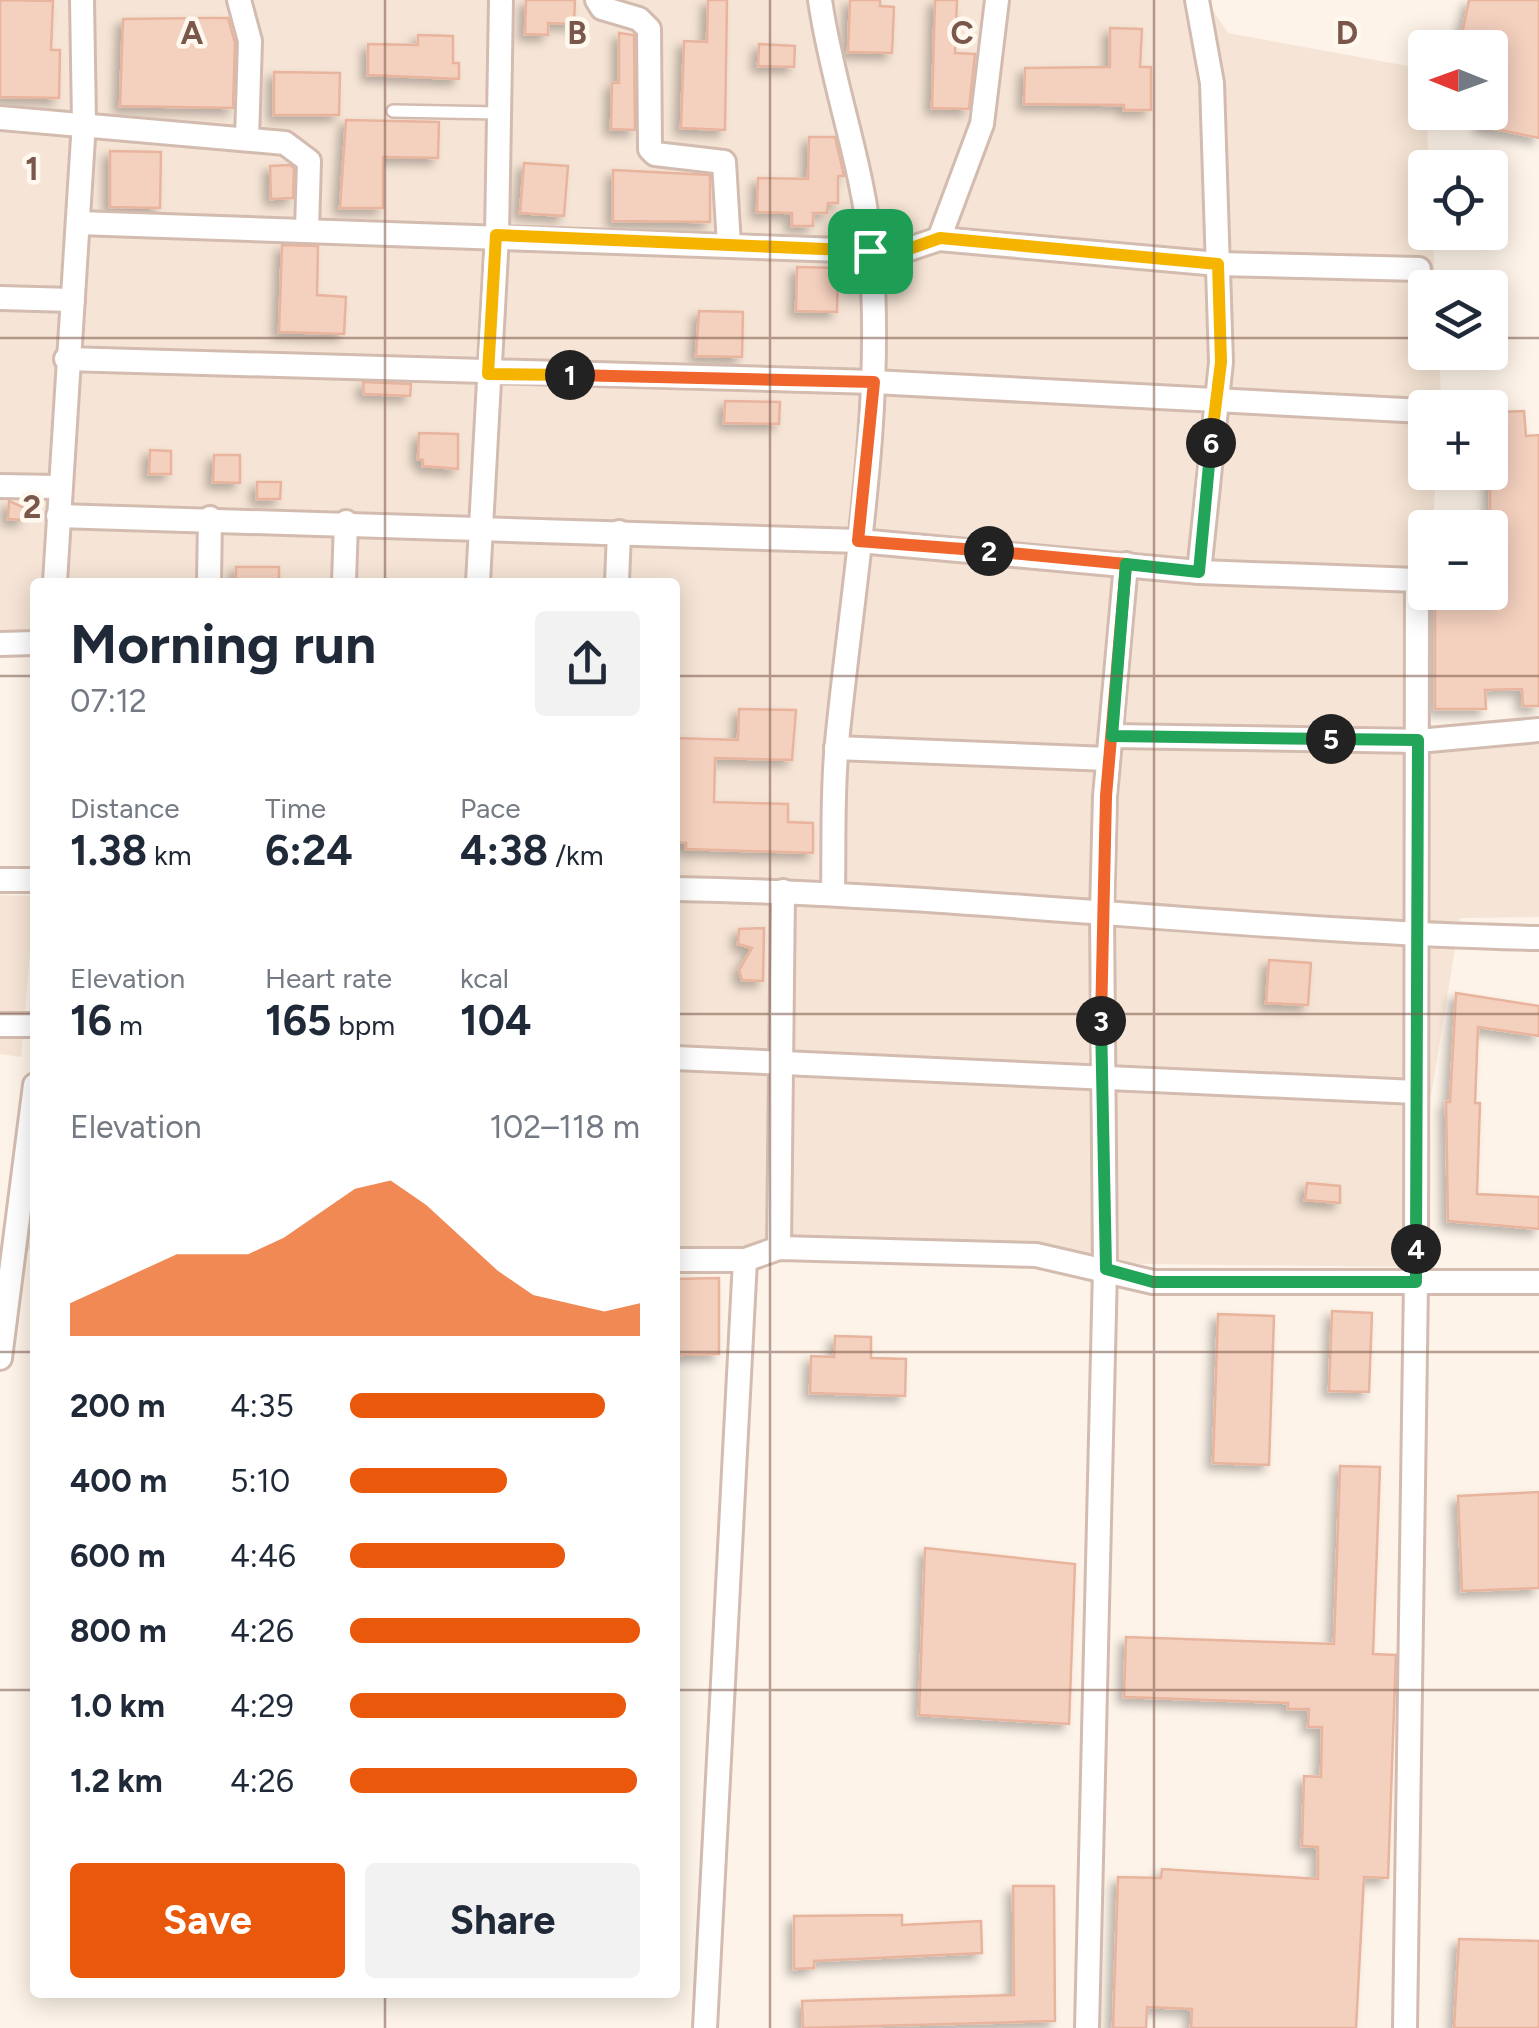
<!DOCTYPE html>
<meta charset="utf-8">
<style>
:root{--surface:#fff;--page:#f2f2f3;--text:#1f2937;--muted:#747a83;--accent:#ea580c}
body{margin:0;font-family:Figtree,sans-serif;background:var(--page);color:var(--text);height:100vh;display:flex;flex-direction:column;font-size:38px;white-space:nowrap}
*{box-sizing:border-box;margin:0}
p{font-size:32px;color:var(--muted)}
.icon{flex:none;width:55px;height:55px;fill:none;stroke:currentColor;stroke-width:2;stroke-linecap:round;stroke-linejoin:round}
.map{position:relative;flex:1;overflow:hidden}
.side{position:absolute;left:30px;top:578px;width:650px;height:1420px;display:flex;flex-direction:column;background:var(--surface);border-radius:10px;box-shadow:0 5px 25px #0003}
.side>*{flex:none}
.needle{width:65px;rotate:271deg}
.buttons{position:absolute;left:1408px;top:30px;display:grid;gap:20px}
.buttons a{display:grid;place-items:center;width:100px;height:100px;border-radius:10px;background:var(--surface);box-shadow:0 5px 25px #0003;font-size:50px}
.pin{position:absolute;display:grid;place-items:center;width:85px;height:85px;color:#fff;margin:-42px;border-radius:20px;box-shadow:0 5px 15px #0006}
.km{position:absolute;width:50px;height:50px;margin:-25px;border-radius:50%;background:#222;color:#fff;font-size:28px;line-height:50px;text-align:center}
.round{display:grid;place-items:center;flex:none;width:105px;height:105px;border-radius:10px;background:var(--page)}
.headline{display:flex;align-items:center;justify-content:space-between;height:170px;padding:0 40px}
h1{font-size:55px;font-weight:700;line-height:75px}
.figures{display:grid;grid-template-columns:repeat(3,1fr);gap:15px;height:170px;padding:10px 40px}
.figures div{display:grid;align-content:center}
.figures b{font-size:42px;font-weight:700}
.figures small{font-size:28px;font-weight:400}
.figures p{font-size:28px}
.chart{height:280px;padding:20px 40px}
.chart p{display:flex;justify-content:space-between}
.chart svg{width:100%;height:180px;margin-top:10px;fill:var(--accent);opacity:.7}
.primary-button{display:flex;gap:20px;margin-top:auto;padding:20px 40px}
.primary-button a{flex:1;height:115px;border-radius:10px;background:var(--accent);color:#fff;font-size:40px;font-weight:700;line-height:115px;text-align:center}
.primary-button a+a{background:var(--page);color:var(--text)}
ul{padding:0 40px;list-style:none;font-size:32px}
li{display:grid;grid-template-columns:160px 120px 1fr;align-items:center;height:75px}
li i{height:25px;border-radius:12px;background:var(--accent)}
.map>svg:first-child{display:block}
.residential{fill:#f6e5d6}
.building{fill:#f4d0be;stroke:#e8b49d;stroke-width:2.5;filter:url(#shadow)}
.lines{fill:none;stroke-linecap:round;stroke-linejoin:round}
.service-casing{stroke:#d3bcaf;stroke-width:16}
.minor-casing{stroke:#d3bcaf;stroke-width:28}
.service{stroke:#fff;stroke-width:11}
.minor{stroke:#fff;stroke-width:22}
.split-1-casing{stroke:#fff;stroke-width:20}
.split-2-casing{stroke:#fff;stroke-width:20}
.split-3-casing{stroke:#fff;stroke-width:20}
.split-4-casing{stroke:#fff;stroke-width:20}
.split-5-casing{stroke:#fff;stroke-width:20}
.split-6-casing{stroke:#fff;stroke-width:20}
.split-7-casing{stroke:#fff;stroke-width:20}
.split-1{stroke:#f5b400;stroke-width:12}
.split-2{stroke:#f0652b;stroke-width:12}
.split-3{stroke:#f0652b;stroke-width:12}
.split-4{stroke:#22a559;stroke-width:12}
.split-5{stroke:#22a559;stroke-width:12}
.split-6{stroke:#22a559;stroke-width:12}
.split-7{stroke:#f5b400;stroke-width:12}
.grid{fill:none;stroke:#7a574a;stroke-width:2.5;stroke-opacity:0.55}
.grid-label{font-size:32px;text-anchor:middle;font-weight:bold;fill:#7a574a;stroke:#fff8ef;stroke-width:9;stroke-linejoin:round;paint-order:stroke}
</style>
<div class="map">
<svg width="1539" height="2028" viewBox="0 0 1539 2028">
<defs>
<filter id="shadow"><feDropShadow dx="-6" dy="6" stdDeviation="5" flood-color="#0004"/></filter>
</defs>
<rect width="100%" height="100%" fill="#fdf3e8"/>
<!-- residential -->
<g class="residential">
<path d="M0,0h1206l22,33 196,36 5,98 -4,1v64l8,1 2,54 -10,1v64l14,1 2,41 -1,13 -15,1v64l11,1 -3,54 -8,1v64l4,1 -8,135 118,-3v192l-79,1 -57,349 -728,-9v-676h-640v66l-35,-1z"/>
<path d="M0,895l35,1 -14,161 -21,-3z"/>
<path d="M35,1113v137h-19z"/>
</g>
<!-- building -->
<g class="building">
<path d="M0,0l53,1 -2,49h9l-1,48 -59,-1z"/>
<path d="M526,0h49l-1,24 -26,-1v12l-23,-1z"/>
<path d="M708,0h19l-2,130 -44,-2 3,-87 23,1z"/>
<path d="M850,0h30v6l14,1 -2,46 -44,-1z"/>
<path d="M935,0h22l-2,53 20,1 -6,55 -37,-1z"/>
<path d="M1469,0h70v138l-59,-12 3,-14h7v-64h-31z"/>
<path d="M206,18h22l7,25 -2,65 -113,-2 3,-87z"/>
<path d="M1110,28l32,1 -2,38h11v43h-27v-5l-100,-1 1,-36 85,-1z"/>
<path d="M619,33l15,2 1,95 -24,-1 1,-46h7z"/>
<path d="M418,35l35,1v27h6v16l-91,-4v-31l50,1z"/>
<path d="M759,44l36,2 -1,21 -36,-1z"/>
<path d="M274,72l66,1 -1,42h-65z"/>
<path d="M346,120l93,2 -1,36 -55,-1v51h-43z"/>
<path d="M809,137h26l9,39h-6v27h-10l-1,10h-14v13h-21v-13l-35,-1 1,-34 50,1z"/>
<path d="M110,151l51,1 -1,56 -50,-1z"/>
<path d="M524,163l44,3 -4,50 -44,-3z"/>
<path d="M290,165l4,3 -1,30 -22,1 -1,-33z"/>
<path d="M613,170l97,5v47l-97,-1z"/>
<path d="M282,245l36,1 -1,49 29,2 -2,37 -65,-2z"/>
<path d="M797,267l41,1 -1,44 -41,-1z"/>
<path d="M699,311l44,1 -1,45 -46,-1z"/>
<path d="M363,382l48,2 -1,12 -46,-2z"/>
<path d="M725,401l55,1 -1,22 -55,-1z"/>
<path d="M1524,411l2,25 13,-1v271h-16l-1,-17 -37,1 1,19h-51v-117h55v-139l13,-1 -3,-40z"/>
<path d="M419,433l39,1v35l-35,-3v-6l-5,-1z"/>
<path d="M150,450l21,1v23h-22z"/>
<path d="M214,455h26v28l-27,-1z"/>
<path d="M257,482h24l-1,17h-23z"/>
<path d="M9,501l16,7 -1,12 -16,-1z"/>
<rect x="236" y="567" width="43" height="15"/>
<path d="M739,709l57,1 -4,50 -77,-2 -1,44 74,2v18l25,1v30l-127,-4v-6l-11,-1v-104l63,2z"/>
<path d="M764,928l-1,53 -21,-1 -3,-10 13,-22 -14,-4 1,-15z"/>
<path d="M1269,960l42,3 -3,42 -42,-2z"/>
<path d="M1456,993l83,13v30l-61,-9 -3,76h5l-3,91 62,3v32l-91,-8 -2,-119h4z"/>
<path d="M1307,1183l33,3v17l-35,-3z"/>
<path d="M719,1278v76l-44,1v-76z"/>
<path d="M1332,1311l40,2 -3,79 -40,-1z"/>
<path d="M1218,1314l56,2 -5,149 -56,-2z"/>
<path d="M835,1336l36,1v21l35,1 -1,37 -95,-3 1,-37 23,1z"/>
<path d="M1340,1466l40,1 -7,187 23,1 -8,223 -24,-1 -8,151h-165l1,-19 -45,-2 -1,21h-33l5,-151 43,1 1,-9 156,10v-32l-16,-1 2,-70 17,1 1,-50h-14l1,-18h-21v-6l-164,-6 2,-60 208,7z"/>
<path d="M1539,1492v96l-77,3 -4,-95z"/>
<path d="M925,1548l150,16 -6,160 -150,-9z"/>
<path d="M1013,1886h41l1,135 -252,7 -1,-27 212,-6z"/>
<path d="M902,1915v10l79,-4 1,32 -168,8v7l-20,1v-53z"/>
<path d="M1459,1939l80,2v87h-85z"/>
</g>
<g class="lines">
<!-- service casing -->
<g class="service-casing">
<path id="service" d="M393,111l106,2"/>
</g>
<!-- minor casing -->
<g class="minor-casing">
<g id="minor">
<path d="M239,0l11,41 -3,98"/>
<path d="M597,0l5,8 37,11 10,10 1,120 5,5 69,8 5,83"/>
<path d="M820,0c12,85 44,166 51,252 13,163 -18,328 -34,490 -5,50 -3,101 -4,151"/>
<path d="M1197,0l15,83 9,279 -22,210"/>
<path d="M0,118l285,25 24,18 -2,69"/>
<path d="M79,223l791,28 36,-1 33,-11 279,25 201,5"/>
<path d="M939,239l43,-115 15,-124"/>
<path d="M0,298l73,2"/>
<path d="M66,359l808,23 549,29"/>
<path d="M0,486l58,1"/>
<path d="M58,516l801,25 340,31 218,8 -1,702 -11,746"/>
<path d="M55,582l29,-460 -2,-122"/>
<path d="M209,582l1,-64"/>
<path d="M344,582l2,-60"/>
<path d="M478,582l19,-347 4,-235"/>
<path d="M617,582l2,-50"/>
<path d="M0,644l35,-1"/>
<path d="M1111,736l307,5 121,-11"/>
<path d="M836,748l272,11"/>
<path d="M0,880h35"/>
<path d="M675,889c289,5 576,43 864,49"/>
<path d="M0,1025h35"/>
<path d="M675,1058l741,34"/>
<path d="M779,1248l4,-357"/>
<path d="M675,1260h70l34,-12 257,7 117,27h386"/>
<path d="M0,1358l35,-273"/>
<path d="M705,2028l40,-768"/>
<path d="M1087,2028l18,-759 -3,-356 3,-117 21,-232"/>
</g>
</g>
<!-- service -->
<use href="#service" class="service"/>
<!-- minor -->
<use href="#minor" class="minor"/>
</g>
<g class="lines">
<!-- split-1 casing -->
<g class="split-1-casing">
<path id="split-1" d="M570,375l-82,-1 8,-139 374,16"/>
</g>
<!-- split-2 casing -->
<g class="split-2-casing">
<path id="split-2" d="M570,375l304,7 -16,159 131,10"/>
</g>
<!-- split-3 casing -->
<g class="split-3-casing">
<path id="split-3" d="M989,551l137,13 -20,232 -5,225"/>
</g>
<!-- split-4 casing -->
<g class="split-4-casing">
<path id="split-4" d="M1101,1021l5,248 47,13h263v-33"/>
</g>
<!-- split-5 casing -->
<g class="split-5-casing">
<path id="split-5" d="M1331,739l87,1 -2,509"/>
</g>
<!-- split-6 casing -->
<g class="split-6-casing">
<path id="split-6" d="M1211,443l-12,129 -73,-8 -14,172 219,3"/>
</g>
<!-- split-7 casing -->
<g class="split-7-casing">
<path id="split-7" d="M870,251l36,-1 34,-12 278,26 3,98 -10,81"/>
</g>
<!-- split-1 -->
<use href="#split-1" class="split-1"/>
<!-- split-2 -->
<use href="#split-2" class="split-2"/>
<!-- split-3 -->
<use href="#split-3" class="split-3"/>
<!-- split-4 -->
<use href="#split-4" class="split-4"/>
<!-- split-5 -->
<use href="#split-5" class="split-5"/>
<!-- split-6 -->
<use href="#split-6" class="split-6"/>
<!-- split-7 -->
<use href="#split-7" class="split-7"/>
</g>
<!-- grid -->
<path class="grid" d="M385,0v582M770,0v2028M1154,0v2028M0,338h1425M1490,338h49M0,676h35M675,676h864M0,1014h35M675,1014h864M0,1352h35M675,1352h864M0,1690h35M675,1690h864M385,1992v36"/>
<g class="grid-label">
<text x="192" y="44">A</text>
<text x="577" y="44">B</text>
<text x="962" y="44">C</text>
<text x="1347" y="44">D</text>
<text x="32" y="180">1</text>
<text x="32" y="518">2</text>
</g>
</svg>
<div class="buttons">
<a><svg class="needle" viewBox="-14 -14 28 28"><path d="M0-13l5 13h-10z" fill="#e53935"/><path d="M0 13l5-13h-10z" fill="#747a83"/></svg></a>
<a><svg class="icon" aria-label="locate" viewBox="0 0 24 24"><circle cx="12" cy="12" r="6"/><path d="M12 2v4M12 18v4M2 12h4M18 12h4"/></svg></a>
<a><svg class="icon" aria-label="layers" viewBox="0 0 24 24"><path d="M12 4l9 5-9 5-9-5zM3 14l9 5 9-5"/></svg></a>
<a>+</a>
<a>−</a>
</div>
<div class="pin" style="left:870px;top:251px;background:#1e9e55"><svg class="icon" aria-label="arrive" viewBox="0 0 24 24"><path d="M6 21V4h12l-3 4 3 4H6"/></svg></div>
<b class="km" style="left:570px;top:375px">1</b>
<b class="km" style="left:989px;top:551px">2</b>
<b class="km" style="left:1101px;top:1021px">3</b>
<b class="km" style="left:1416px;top:1249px">4</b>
<b class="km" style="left:1331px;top:739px">5</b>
<b class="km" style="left:1211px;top:443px">6</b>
<section class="side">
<div class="headline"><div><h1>Morning run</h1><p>07:12</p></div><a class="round"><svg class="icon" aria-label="share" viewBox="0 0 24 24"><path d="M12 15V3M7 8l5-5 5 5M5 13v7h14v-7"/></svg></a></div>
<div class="figures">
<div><p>Distance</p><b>1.38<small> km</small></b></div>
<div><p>Time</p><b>6:24</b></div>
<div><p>Pace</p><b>4:38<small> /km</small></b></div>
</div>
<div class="figures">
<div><p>Elevation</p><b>16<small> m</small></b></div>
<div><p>Heart rate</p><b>165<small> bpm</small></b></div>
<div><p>kcal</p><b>104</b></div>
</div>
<div class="chart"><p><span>Elevation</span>102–118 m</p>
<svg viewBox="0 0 160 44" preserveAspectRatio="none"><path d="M0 44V36L10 32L20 28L30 24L40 24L50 24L60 20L70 14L80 8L90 6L100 12L110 20L120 28L130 34L140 36L150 38L160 36V44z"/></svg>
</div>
<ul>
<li><b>200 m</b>4:35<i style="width:88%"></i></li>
<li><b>400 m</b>5:10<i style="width:54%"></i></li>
<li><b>600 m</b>4:46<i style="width:74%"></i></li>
<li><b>800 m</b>4:26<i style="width:100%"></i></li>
<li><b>1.0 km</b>4:29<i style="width:95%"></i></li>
<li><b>1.2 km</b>4:26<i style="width:99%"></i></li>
</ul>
<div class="primary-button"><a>Save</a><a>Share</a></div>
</section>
</div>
